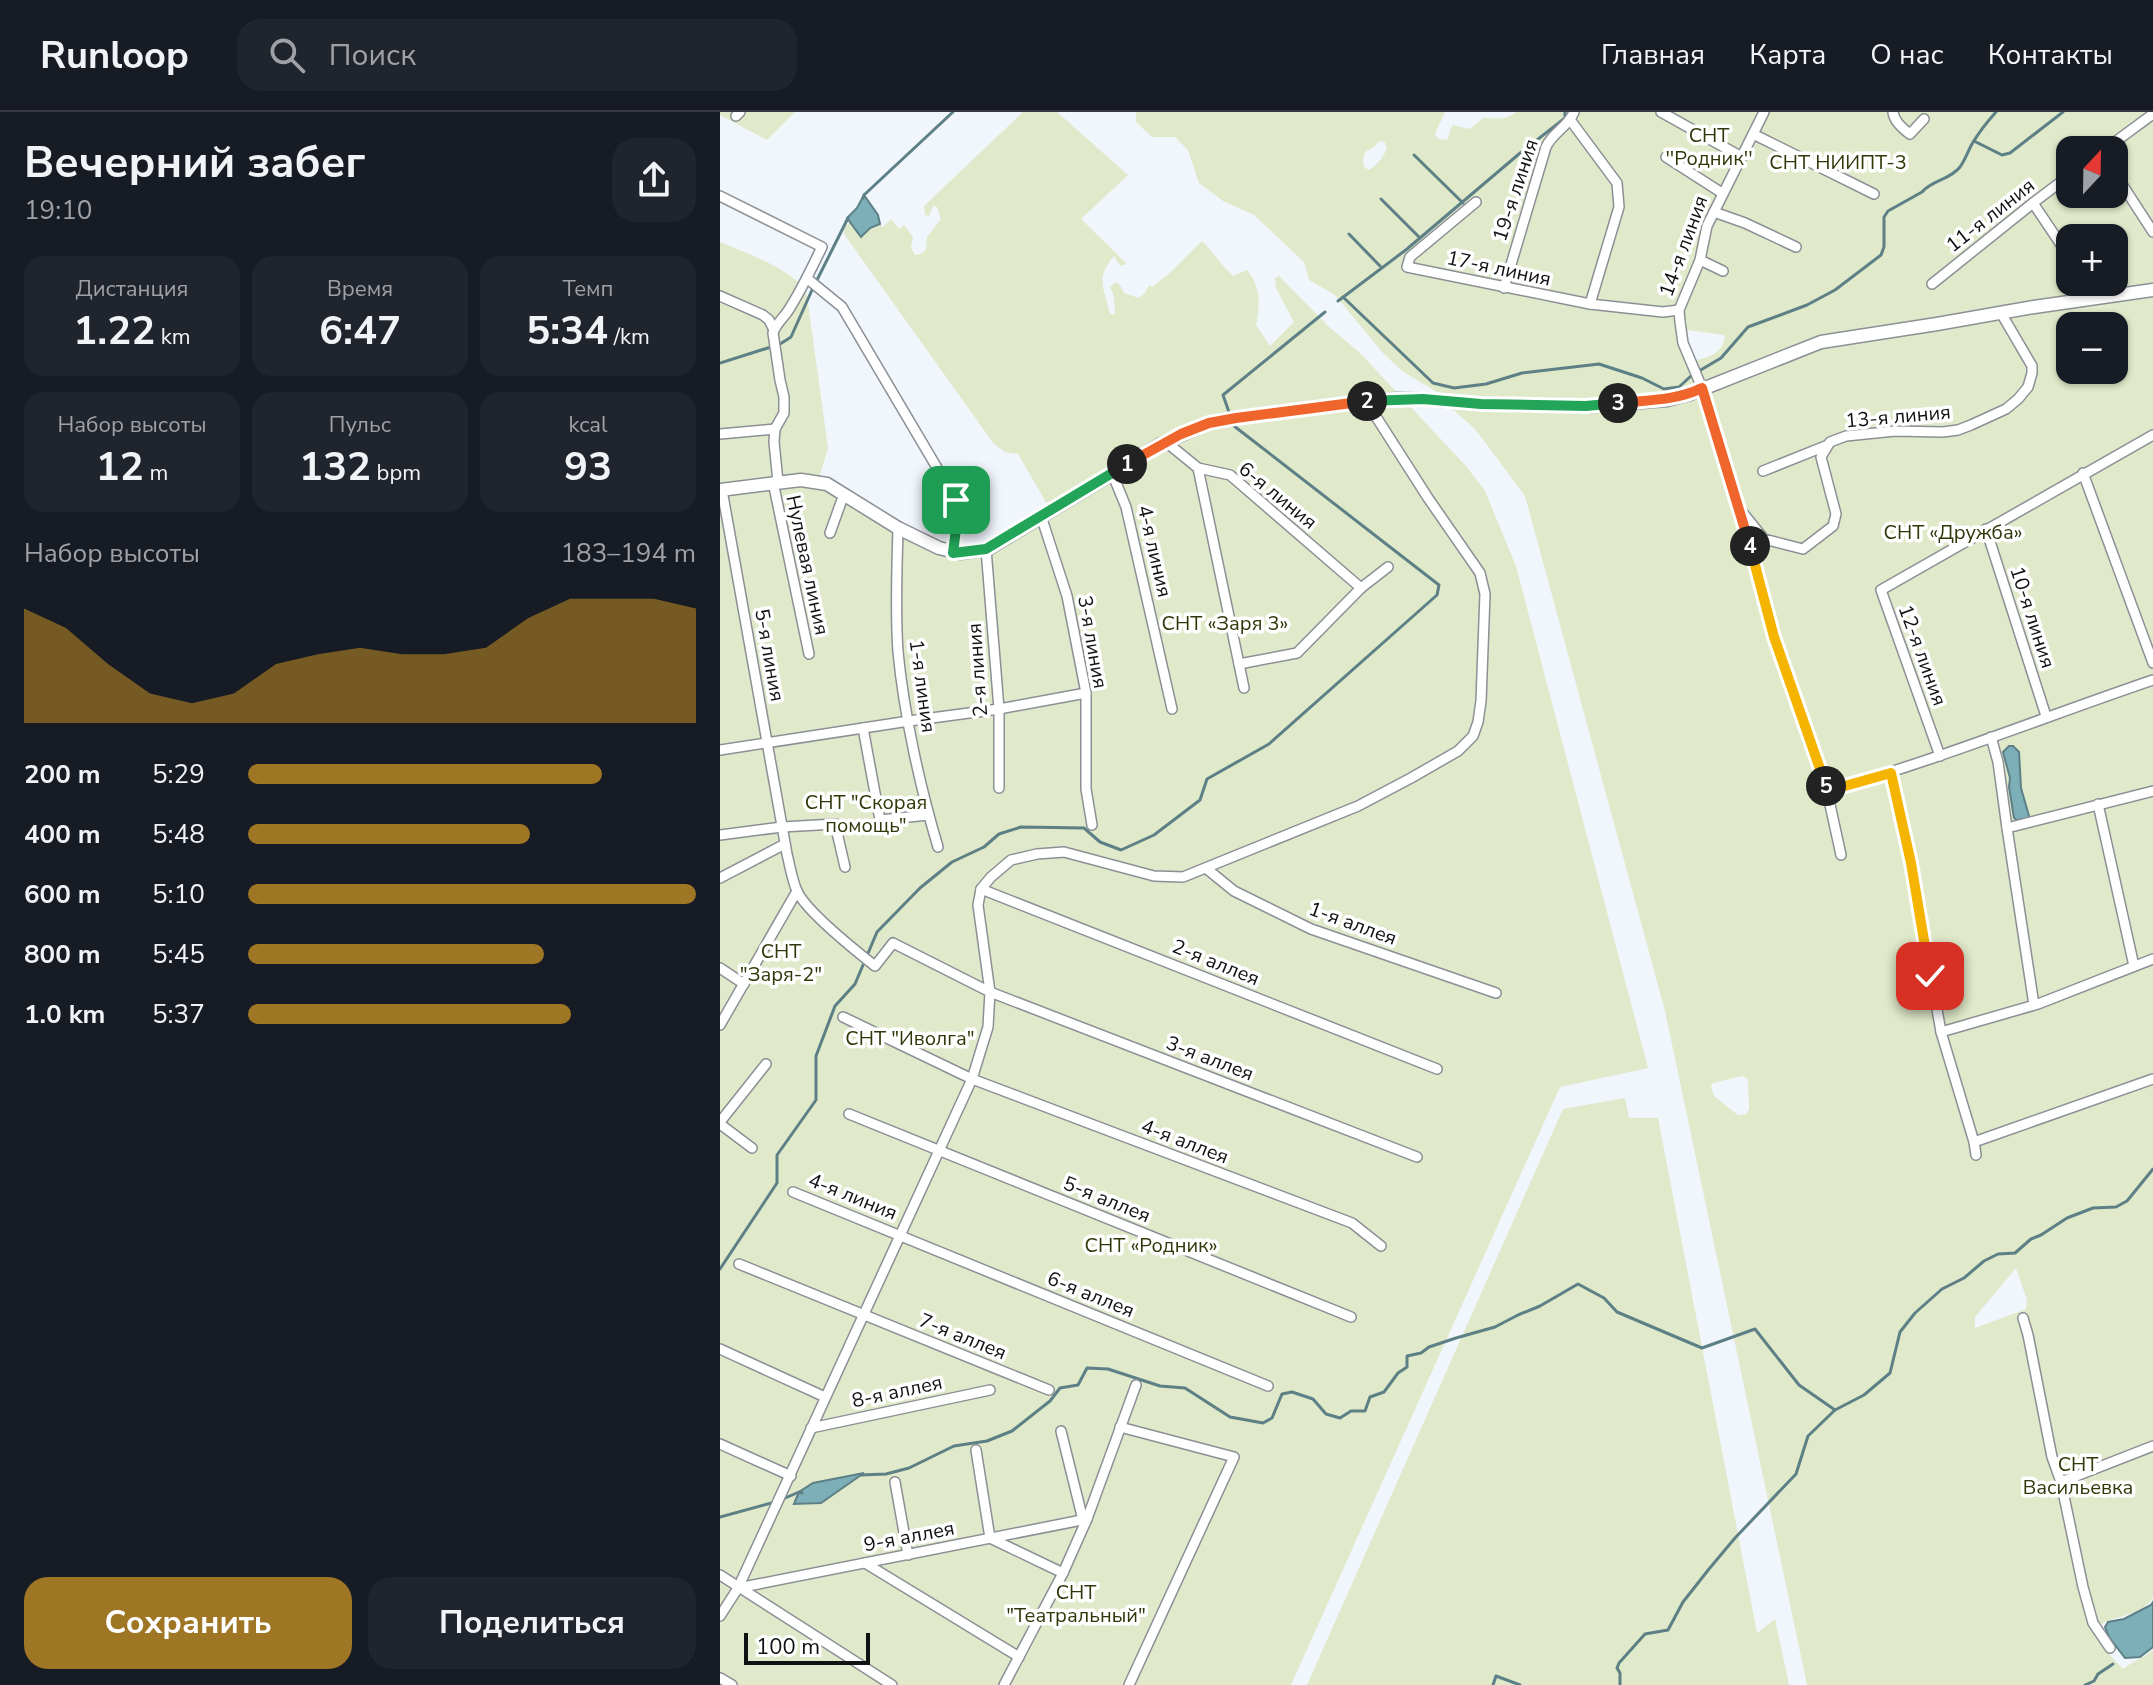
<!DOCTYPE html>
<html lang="ru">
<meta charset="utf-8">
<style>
:root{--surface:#171b24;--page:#20242c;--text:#f1f3f6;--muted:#9ea1a6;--line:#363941;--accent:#9f7624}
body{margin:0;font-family:"Nunito Sans",sans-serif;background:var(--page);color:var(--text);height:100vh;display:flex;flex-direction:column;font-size:30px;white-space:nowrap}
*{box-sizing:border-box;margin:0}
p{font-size:26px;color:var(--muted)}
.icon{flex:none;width:44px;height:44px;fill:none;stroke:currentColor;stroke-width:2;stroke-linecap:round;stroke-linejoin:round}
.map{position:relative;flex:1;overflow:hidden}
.side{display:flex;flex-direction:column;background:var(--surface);width:720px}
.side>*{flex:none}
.needle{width:52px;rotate:22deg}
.controls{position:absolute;left:1336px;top:24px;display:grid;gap:16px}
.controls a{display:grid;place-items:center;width:72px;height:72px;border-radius:16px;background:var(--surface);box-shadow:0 2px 6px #0004;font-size:40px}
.scale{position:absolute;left:24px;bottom:20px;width:126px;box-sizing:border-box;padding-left:8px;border:4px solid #101214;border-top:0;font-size:22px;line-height:28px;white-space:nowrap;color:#101214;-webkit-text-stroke:6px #fff;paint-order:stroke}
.pin{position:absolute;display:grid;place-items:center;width:68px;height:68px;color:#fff;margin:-34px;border-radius:16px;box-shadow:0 4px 12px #0006}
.km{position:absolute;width:40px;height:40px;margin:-20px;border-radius:50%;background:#222;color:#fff;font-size:22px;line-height:40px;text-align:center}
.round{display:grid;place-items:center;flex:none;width:84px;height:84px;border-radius:24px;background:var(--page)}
.overview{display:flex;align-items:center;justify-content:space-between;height:136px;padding:0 24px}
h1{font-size:44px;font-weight:700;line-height:60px}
.metrics{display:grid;grid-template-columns:repeat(3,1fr);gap:12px;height:136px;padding:8px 24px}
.metrics div{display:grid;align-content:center;border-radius:20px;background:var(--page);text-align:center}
.metrics b{font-size:40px;font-weight:700}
.metrics small{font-size:22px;font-weight:400}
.metrics p{font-size:22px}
.chart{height:224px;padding:16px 24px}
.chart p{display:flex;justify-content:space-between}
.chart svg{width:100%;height:144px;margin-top:8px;fill:var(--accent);opacity:.7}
.button{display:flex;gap:16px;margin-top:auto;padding:16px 24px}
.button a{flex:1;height:92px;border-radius:24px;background:var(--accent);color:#fff;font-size:32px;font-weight:700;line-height:92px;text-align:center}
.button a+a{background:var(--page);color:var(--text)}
ul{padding:0 24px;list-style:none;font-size:26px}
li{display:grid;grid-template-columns:128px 96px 1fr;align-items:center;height:60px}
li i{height:20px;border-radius:10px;background:var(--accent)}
header{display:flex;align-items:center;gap:48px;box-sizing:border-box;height:112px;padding:0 40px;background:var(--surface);border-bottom:2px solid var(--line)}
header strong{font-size:38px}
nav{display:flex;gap:44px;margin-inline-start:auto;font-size:28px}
.search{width:560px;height:72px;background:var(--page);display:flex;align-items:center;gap:20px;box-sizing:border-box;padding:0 28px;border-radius:24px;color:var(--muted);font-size:30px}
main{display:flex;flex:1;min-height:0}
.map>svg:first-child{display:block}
.green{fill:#e0e9c9;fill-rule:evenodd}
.water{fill:#7cafb7;stroke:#5c8086;stroke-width:2}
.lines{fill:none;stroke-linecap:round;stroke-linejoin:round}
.stream{stroke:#5c8086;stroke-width:3}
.minor-casing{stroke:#8b9096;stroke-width:12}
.tertiary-casing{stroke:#8b9096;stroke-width:15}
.minor{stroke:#fff;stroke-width:9}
.tertiary{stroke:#fff;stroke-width:12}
.split-1-casing{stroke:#fff;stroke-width:16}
.split-2-casing{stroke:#fff;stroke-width:16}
.split-3-casing{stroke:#fff;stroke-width:16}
.split-4-casing{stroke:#fff;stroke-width:16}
.split-5-casing{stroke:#fff;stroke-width:16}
.split-6-casing{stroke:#fff;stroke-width:16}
.split-1{stroke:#22a559;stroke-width:10}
.split-2{stroke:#f0652b;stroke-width:10}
.split-3{stroke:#22a559;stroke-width:10}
.split-4{stroke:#f0652b;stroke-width:10}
.split-5{stroke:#f5b400;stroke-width:10}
.split-6{stroke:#f5b400;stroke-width:10}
.labels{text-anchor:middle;stroke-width:7;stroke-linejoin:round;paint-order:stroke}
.park-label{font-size:20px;fill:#303809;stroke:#fff}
.street-label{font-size:20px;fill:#101214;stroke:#fff}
</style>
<header>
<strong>Runloop</strong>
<div class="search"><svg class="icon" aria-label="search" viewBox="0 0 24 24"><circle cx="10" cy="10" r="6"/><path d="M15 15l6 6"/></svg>Поиск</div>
<nav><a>Главная</a><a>Карта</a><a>О нас</a><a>Контакты</a></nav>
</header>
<main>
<section class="side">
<div class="overview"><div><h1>Вечерний забег</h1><p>19:10</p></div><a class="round"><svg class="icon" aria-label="share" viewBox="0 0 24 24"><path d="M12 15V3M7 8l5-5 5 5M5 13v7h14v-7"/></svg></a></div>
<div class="metrics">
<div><p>Дистанция</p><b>1.22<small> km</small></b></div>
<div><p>Время</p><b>6:47</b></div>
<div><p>Темп</p><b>5:34<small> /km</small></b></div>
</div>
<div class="metrics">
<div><p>Набор высоты</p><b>12<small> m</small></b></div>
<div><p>Пульс</p><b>132<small> bpm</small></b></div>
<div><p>kcal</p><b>93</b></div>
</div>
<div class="chart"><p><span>Набор высоты</span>183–194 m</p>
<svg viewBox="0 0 160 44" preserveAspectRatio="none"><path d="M0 44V9L10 15L20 26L30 35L40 38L50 35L60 26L70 23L80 21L90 23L100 23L110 21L120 12L130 6L140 6L150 6L160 9V44z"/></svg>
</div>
<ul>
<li><b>200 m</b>5:29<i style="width:79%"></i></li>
<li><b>400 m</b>5:48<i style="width:63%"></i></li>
<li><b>600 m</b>5:10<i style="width:100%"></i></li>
<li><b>800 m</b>5:45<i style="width:66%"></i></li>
<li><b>1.0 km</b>5:37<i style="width:72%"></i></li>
</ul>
<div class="button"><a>Сохранить</a><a>Поделиться</a></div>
</section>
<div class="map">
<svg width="1433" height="1573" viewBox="0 0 1433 1573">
<rect width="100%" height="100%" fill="#f1f6fd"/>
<!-- green -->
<g class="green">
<path d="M0,0h75l-28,28 -47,-25z"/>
<path d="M303,0h34l71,63 -47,44 46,45 -7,2 -6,-10c-19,22 -10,32 -4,58h5l-1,-18 -4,-9 5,-5 5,3 4,8 15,5 6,-5 4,-8 3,2 19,-15 31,-31c11,11 19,24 31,35l14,-6c14,17 13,34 9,55l14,21 24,-24 -18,-34 -1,-10 4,-2 49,50 32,27 106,113 19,25 31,75 132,502 -88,19 -269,598h-571v-1195l107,-6 111,64 50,1 62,-40 -32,-55 -13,-2 -11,-8 -150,-210v-7l6,-5 11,14 8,-8 11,-4 3,3 8,-8 8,10 5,-4 9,12 -2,11 4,7 6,-1 5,-4 1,-13 14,-18 -4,-12 -4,-1 -4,10 -4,-1 -1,-9z"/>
<path d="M416,0h309l-10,22 3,5 9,1c3,-6 2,-10 6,-15l17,4 13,-11c13,0 22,3 33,-6h637v1485c-8,15 -27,18 -41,22 -7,2 -12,7 -18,11l12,21 17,18c10,-8 20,-11 30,-19v35h-346l-142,-674 -140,-515 -49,-66 -28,-25 -2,-6 -6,-5 -38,-23 -19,-18 -48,-58 -26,-15 -5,-18 -50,-47 -31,-14 -24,-18 -11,-33 -13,-13h-23l-16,-15zM664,29l3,6c-2,9 -10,18 -18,23l-5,-3 -1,-7 2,-8 9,-5 4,-5zM1350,38h44v44h-44zM1350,126h44v44h-44zM1350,214h44v44h-44zM961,217l43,6 1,3c-5,16 -13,18 -28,22l-2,4zM1022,964l6,3 1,30 -3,5 -8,1 -24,-19 -3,-10 2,-3zM1296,1156l11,32 -1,9 -51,19v-11z"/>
<path d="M0,130c31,13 61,23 86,47l22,159 -9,30 -99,8z"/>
<path d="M905,986l4,20h29l99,515 18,-14 14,66h-482l256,-576z"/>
</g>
<!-- water -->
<g class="water">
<path d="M144,83l14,20 2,9 -10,4 -9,9 -14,-19 10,-10z"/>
<path d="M1289,634h4l6,6 2,36 8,28 -1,3 -11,1 -3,-2 -5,-31 1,-9 -7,-26z"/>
<path d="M144,1361l-43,30 -27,1 5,-12 14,-9z"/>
<path d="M1433,1490v45l-13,10 -15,1 -16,-21 -4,-10 3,-5 16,-3 27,-14z"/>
</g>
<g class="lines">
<!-- stream -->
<g class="stream">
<path d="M1254,29l28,14 8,-2 53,-41"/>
<path d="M694,43l49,48"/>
<path d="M143,86l1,-3 89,-83"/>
<path d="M661,87l39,39"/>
<path d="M629,122l31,32"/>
<path d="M96,170l32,-64"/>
<path d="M623,185l90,86 21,5 32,-4 36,-11 77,-9 43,14 22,11 15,-2 13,-12"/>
<path d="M618,189l69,-52 112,-95 46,-36v-6"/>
<path d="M57,234l14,-9 21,-47"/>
<path d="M0,251l51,-16"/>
<path d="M979,259l22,-13 27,-31 59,-22 28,-15 46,-35 3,-8v-30l4,-6 34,-19c10,-12 28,-12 38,-25 5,-7 8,-16 12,-23 7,-12 15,-22 24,-32"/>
<path d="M510,303l-7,-20 102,-83"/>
<path d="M0,1157l57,-86v-28l39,-55v-44l19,-50 20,-22 22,-52 43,-44 32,-26 32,-15 15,-13 22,-7 63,1 16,14 21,8 33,-15 46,-35 7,-21 62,-35 168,-149 2,-10 -205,-159 -1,-4"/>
<path d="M141,1363l25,-1 23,-6 45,-22 33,-5 25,-10 38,-30 10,-13 18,-3 9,-17 21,1 52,17 25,2 45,29 33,6 9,-5 10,-24 10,-2 21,7 13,15 14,4 11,-7h14l5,-14 14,-5 14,-19 9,-6v-11l14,-3 8,-6 27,-9 39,-11 23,-12 22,-9 38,-22 26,14 13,14 85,36 53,-19 44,56 36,25"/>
<path d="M63,1387l16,-7 3,1"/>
<path d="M0,1405l55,-15"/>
<path d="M773,1573l3,-9 24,9"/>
<path d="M900,1573v-12l-3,-5 2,-5 26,-29 23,-4 15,-28 26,-33 26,-31 61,-64 12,-38 27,-26 29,-15 26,-22 10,-41 15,-19 27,-24 22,-11 20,-17 14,-7 17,-1 16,-14 10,-4 26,-17 26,-10 23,-1 11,-6 26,-32"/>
<path d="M1365,1573l9,-4 4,-7 15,-10"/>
</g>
<!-- minor casing -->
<g class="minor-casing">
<g id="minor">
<path d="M941,0l79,44"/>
<path d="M1044,0l-57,114 -7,34 -21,50 1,12 3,21 19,45 39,123 33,126 53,154 14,64"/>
<path d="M1173,0c1,9 10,17 17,22l14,-15"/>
<path d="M16,4l4,-4"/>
<path d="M851,9l46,62 2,24 -29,97"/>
<path d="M1033,22l121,60"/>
<path d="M1384,38l49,-36"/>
<path d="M946,45l56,36"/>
<path d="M1394,60l39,60"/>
<path d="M0,84l102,51c-10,20 -19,40 -31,59 -5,10 -15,17 -18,27l7,47 4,17v16l-9,16 -1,13 4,40"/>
<path d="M756,90l-66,55 -3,10 183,37 73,8 16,-2"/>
<path d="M1313,91l37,55"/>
<path d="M994,100l31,11 51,24"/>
<path d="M980,148l23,11"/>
<path d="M89,168l33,27 117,198 -6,48"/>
<path d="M1361,170l2,17"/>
<path d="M1212,172l101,-81 37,-28"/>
<path d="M784,176l42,-141c7,-15 22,-20 28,-35"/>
<path d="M0,184l43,19 6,5 5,10"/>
<path d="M0,322l55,-5"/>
<path d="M446,330l32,26 32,7 131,113"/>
<path d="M478,356l46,220"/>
<path d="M1043,359l65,-26"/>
<path d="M392,361l14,34 46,202"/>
<path d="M1363,361l70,190"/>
<path d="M53,370l36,172"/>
<path d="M2,378l65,364c3,12 5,26 10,37 9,20 59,60 78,75l18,-23 97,49 427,165"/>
<path d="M1023,401l21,26 39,10 30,-23 3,-12 -15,-57 9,-15 16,-6 49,-5 48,1 15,-2 13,-5 35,-16 12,-10 10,-12 4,-14v-7l-31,-53"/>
<path d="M321,404l26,80 19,97v96l6,36"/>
<path d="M178,416c-1,41 -3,83 0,124 6,62 22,135 40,195"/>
<path d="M1266,417l60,187"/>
<path d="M110,421l14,-39"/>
<path d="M266,437l13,160v79"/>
<path d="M519,552l58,-11 64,-65 27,-21"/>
<path d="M143,616l17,92 48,-5"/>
<path d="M1271,625l7,25 9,66"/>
<path d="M0,638l189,-29 90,-12 87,-16"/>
<path d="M1220,644l-59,-166 272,-155"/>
<path d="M1171,661l20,90 30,169 33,110 2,13"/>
<path d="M1107,679c111,-31 217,-74 326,-111"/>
<path d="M1378,692l36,162"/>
<path d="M0,723l62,-8 53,-3 10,43"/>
<path d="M487,757l27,22 77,38 185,64"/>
<path d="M0,766l65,-34"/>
<path d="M261,777l456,180"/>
<path d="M0,856l24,16"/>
<path d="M1314,893l-27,-177 146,-37"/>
<path d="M123,905l129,62 380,144 29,23"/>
<path d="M0,913l77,-134"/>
<path d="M1221,920l97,-28 115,-45"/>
<path d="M129,1002l502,203"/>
<path d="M0,1010l46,-58"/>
<path d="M0,1012l32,24"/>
<path d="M1254,1030l179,-63"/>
<path d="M73,1080l475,194"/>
<path d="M19,1152l310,126"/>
<path d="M1303,1206l5,17 24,122 9,25 22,105 10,36 17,25"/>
<path d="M0,1237l105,48"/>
<path d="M400,1315l114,30 -105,228"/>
<path d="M91,1316l179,-38"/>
<path d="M341,1319l22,89"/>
<path d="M0,1332l71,32"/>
<path d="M256,1338l14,88 73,35"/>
<path d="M175,1370l13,73"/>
<path d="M1341,1370l92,-36"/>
<path d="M145,1451l154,94"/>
<path d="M0,1463l172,110"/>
<path d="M18,1476l349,-69"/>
<path d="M0,1504l18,-28 234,-509 16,-52 2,-35 -12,-87 3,-16 10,-12 20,-17 26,-6 27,-2 90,24 29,1 175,-71 53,-28 47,-27 15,-15 5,-14 3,-21 4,-107 -5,-21 -52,-75 -62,-97"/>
<path d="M0,1566l12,7"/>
<path d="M284,1573l59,-112 24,-54 49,-134"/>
</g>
</g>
<!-- tertiary casing -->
<g class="tertiary-casing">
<path id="tertiary" d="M0,378l81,-10 26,4 71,44 41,20 21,5 28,-4 173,-105 48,-21 27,-5 107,-14 54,-5h26l54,5 114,2 76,-6 23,-6 131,-52 116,-18 97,-17 119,-17"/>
</g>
<!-- minor -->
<use href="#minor" class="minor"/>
<!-- tertiary -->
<use href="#tertiary" class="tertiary"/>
</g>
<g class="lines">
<!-- split-1 casing -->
<g class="split-1-casing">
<path id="split-1" d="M236,388l3,5 -6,48 33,-4 141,-85"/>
</g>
<!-- split-2 casing -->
<g class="split-2-casing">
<path id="split-2" d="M407,352l54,-30 28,-11 27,-5 131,-17"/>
</g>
<!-- split-3 casing -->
<g class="split-3-casing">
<path id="split-3" d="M647,289l56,-2 58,5 105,2 32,-3"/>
</g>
<!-- split-4 casing -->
<g class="split-4-casing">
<path id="split-4" d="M898,291c29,-3 57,-2 84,-15l48,158"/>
</g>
<!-- split-5 casing -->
<g class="split-5-casing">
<path id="split-5" d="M1030,434l24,91 52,149"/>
</g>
<!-- split-6 casing -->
<g class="split-6-casing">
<path id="split-6" d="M1106,674l1,5 64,-18 20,90 19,113"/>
</g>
<!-- split-1 -->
<use href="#split-1" class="split-1"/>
<!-- split-2 -->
<use href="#split-2" class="split-2"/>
<!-- split-3 -->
<use href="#split-3" class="split-3"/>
<!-- split-4 -->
<use href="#split-4" class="split-4"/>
<!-- split-5 -->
<use href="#split-5" class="split-5"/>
<!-- split-6 -->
<use href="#split-6" class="split-6"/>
</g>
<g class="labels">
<!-- park labels -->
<g class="park-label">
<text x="989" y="30">СНТ<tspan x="989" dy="23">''Родник''</tspan></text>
<text x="1118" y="57">СНТ НИИПТ-3</text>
<text x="1233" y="427">СНТ «Дружба»</text>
<text x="505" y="518">СНТ «Заря 3»</text>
<text x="146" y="697">СНТ "Скорая<tspan x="146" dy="23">помощь"</tspan></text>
<text x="61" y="846">СНТ<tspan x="61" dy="23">"Заря-2"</tspan></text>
<text x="190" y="933">СНТ "Иволга"</text>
<text x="431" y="1140">СНТ «Родник»</text>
<text x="1358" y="1359">СНТ<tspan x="1358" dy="23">Васильевка</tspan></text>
<text x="356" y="1487">СНТ<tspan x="356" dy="23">"Театральный"</tspan></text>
</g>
<!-- street labels -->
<g class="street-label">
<text transform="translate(795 78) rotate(-72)" y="7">19-я линия</text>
<text transform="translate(1270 103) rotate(-38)" y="7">11-я линия</text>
<text transform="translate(963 134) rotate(-70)" y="7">14-я линия</text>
<text transform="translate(779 156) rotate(12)" y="7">17-я линия</text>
<text transform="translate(1178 304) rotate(-5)" y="7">13-я линия</text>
<text transform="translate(558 383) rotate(39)" y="7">6-я линия</text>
<text transform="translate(435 439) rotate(77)" y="7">4-я линия</text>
<text transform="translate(88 453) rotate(78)" y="7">Нулевая линия</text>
<text transform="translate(1313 505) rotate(72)" y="7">10-я линия</text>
<text transform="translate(373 530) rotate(80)" y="7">3-я линия</text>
<text transform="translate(50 543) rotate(80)" y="7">5-я линия</text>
<text transform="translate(1203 543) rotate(70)" y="7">12-я линия</text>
<text transform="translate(257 558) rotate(-94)" y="7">2-я линия</text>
<text transform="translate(203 574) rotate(82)" y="7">1-я линия</text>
<text transform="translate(633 811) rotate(20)" y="7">1-я аллея</text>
<text transform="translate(496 850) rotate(22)" y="7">2-я аллея</text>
<text transform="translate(490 946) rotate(21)" y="7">3-я аллея</text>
<text transform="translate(465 1029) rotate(21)" y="7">4-я аллея</text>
<text transform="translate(133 1084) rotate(22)" y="7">4-я линия</text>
<text transform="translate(387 1087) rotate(22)" y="7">5-я аллея</text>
<text transform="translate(371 1182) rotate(22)" y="7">6-я аллея</text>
<text transform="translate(243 1224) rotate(22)" y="7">7-я аллея</text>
<text transform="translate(177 1279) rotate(-12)" y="7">8-я аллея</text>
<text transform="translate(189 1424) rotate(-11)" y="7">9-я аллея</text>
</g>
</g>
</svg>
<div class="controls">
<a><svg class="needle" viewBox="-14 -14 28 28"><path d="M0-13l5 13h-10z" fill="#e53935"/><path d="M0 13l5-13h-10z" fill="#9ea1a6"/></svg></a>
<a>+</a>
<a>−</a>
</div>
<div class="scale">100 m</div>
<div class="pin" style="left:236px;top:388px;background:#1e9e55"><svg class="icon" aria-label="arrive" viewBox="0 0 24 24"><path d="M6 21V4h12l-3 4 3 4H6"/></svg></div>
<div class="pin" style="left:1210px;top:864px;background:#d93025"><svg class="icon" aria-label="check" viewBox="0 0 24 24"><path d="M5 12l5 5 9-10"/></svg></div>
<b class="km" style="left:407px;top:352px">1</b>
<b class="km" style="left:647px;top:289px">2</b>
<b class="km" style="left:898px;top:291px">3</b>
<b class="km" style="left:1030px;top:434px">4</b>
<b class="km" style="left:1106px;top:674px">5</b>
</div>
</main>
